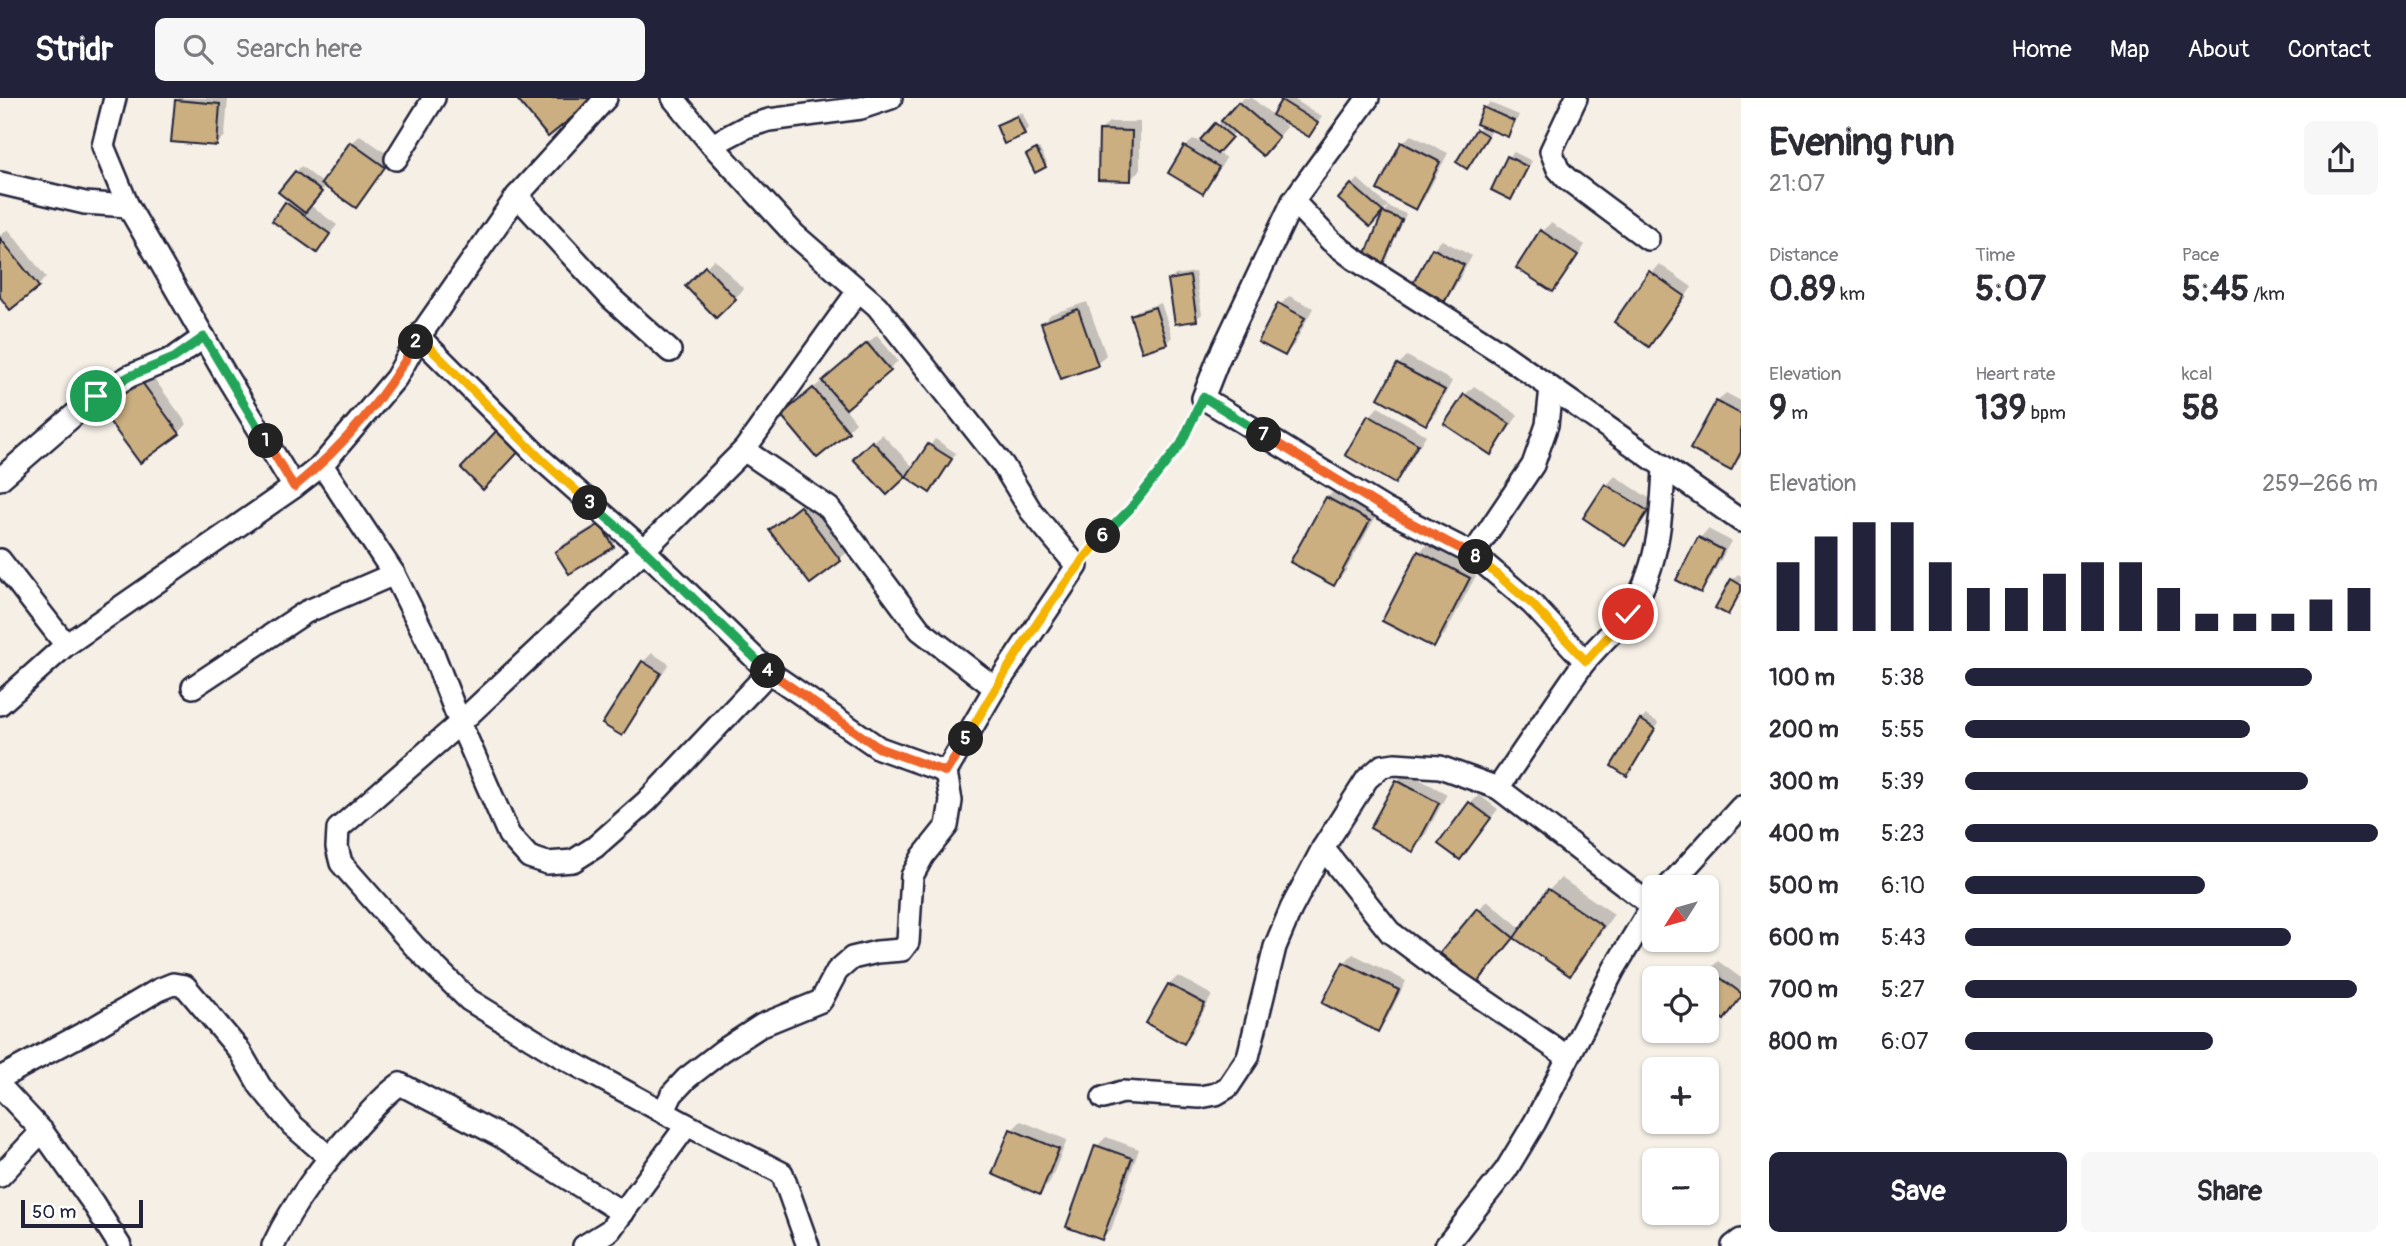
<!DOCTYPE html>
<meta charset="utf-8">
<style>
:root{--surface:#fff;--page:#f7f7f7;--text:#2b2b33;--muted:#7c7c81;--accent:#22223b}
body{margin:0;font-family:Pangolin,sans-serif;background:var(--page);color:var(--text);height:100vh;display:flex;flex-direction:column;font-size:26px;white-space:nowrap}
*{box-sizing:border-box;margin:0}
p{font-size:23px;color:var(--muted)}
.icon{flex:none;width:38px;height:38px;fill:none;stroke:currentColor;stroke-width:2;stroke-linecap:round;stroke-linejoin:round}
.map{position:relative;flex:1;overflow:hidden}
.details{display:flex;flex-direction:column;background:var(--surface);width:665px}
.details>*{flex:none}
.needle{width:46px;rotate:233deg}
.buttons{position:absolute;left:1642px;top:777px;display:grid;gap:14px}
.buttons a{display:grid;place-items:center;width:77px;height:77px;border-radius:10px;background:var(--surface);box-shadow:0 2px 5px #0004;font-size:35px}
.scale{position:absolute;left:21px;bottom:18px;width:122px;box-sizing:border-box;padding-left:7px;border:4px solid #22223b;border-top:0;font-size:19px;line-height:24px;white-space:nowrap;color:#22223b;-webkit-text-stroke:5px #fff;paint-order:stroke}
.pin{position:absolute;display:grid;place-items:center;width:60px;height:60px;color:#fff;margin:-30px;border:4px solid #fff;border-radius:50%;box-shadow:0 2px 7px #0007}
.km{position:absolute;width:35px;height:35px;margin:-18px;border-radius:50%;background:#222;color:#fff;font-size:19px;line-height:35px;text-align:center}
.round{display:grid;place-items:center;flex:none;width:74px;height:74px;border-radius:10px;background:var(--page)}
.head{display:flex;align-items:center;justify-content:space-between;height:119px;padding:0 28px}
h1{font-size:38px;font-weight:700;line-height:52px}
.metrics{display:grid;grid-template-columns:repeat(3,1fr);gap:10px;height:119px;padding:7px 28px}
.metrics div{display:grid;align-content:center}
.metrics b{font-size:35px;font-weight:700}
.metrics small{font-size:19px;font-weight:400}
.metrics p{font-size:19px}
.chart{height:196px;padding:14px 28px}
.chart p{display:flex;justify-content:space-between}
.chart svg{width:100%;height:126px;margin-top:7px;stroke:var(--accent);stroke-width:6}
.action{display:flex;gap:14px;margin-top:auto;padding:14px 28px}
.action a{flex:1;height:80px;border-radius:10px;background:var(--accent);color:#fff;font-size:28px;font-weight:700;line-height:80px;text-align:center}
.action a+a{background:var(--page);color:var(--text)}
ul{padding:0 28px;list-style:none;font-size:23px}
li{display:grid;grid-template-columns:112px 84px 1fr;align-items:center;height:52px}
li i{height:18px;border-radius:9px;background:var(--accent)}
header{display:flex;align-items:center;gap:42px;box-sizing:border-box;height:98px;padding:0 35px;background:var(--accent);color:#fff}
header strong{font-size:33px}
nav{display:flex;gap:38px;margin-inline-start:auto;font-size:24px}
.search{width:490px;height:63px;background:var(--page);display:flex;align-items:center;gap:18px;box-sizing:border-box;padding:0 24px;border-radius:10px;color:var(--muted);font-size:26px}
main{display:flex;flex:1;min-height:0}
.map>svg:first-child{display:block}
.shadow{fill:#0003}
.building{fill:#cbaf81;stroke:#22223b;stroke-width:2}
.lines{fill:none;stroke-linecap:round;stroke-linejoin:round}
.minor-casing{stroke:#22223b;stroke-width:26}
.path{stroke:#22223b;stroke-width:2.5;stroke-dasharray:2 5;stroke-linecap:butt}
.minor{stroke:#fff;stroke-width:21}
.split-1-casing{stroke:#fff;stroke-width:14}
.split-2-casing{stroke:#fff;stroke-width:14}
.split-3-casing{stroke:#fff;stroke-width:14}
.split-4-casing{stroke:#fff;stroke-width:14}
.split-5-casing{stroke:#fff;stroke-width:14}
.split-6-casing{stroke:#fff;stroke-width:14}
.split-7-casing{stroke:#fff;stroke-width:14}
.split-8-casing{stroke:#fff;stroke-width:14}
.split-9-casing{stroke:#fff;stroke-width:14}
.split-1{stroke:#22a559;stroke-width:9}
.split-2{stroke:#f0652b;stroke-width:9}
.split-3{stroke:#f5b400;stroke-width:9}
.split-4{stroke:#22a559;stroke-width:9}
.split-5{stroke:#f0652b;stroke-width:9}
.split-6{stroke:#f5b400;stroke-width:9}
.split-7{stroke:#22a559;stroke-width:9}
.split-8{stroke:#f0652b;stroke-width:9}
.split-9{stroke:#f5b400;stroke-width:9}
</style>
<header>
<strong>Stridr</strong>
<div class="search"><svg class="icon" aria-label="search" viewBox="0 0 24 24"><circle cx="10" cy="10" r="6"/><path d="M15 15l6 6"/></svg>Search here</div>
<nav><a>Home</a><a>Map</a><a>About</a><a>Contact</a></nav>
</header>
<main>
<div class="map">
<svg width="1741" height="1148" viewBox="0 0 1741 1148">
<rect width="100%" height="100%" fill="#f5efe6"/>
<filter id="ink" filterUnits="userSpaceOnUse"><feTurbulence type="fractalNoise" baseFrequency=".0143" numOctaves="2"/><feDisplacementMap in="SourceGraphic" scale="14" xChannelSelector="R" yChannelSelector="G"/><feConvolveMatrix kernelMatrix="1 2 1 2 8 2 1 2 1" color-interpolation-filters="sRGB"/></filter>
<g filter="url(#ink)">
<!-- shadow -->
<g class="shadow">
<path d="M179,0h49l-3,38 -9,9 -39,-44z"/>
<path d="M1244,0h8l35,29 -15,18 -36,-14 -20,21 10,6 -15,25 -8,9 -18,-45 9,-8 15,9 1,-2 -7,-6z"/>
<path d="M1286,0h6l30,19 -14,18 -25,-34z"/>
<path d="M1490,5l29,12 -6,14 -6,6 -14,-6 -26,38 -9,-6 25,-37 1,-16z"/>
<path d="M1022,14l7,16 -5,5 -26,-7 6,-6z"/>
<path d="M1109,24h31v48l-9,9 -31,-48z"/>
<path d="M360,37l32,22 -27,40 -9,9 -30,-21 -16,20 27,20 -20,26 -31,-48 4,-4 6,-27 5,-6 23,18 27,-40z"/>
<path d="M1411,37l37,18 -24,46 -9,9 -13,-65z"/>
<path d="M1039,50l8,15 -2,3 -15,-13z"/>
<path d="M1514,54l18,9 -16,32 -5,5 -2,-41z"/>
<path d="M1358,81l31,28 17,7 -19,44 -5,6 -16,-7 22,-51 -13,14 -35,-21z"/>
<path d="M1551,125l34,22 -23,36 -9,9 -11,-59z"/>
<path d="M8,131l38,48 -8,9 -38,8v-58z"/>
<path d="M1442,142l30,16 -19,34 -8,8 -12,-49z"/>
<path d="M714,161l30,30 -27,27 -30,-30z"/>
<path d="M1659,166l33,23 -34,49 -9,8 2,-71z"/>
<path d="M1195,174l7,42 -6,5 -26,-38 5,-6z"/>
<path d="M1289,198l24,12 -19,37 -9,9 -5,-49z"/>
<path d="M1087,204l19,53 -9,9 -35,13 -19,-54 8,-9z"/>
<path d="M1161,205l11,34 -6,6 -34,-28 6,-5z"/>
<path d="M877,237l21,26 -53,47 11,14 -8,8 -56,-24z"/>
<path d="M1407,258l45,25 -17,33 -9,9 -28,-58z"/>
<path d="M150,275l37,51 -8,9 -75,-23z"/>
<path d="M1474,288l44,29 -19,29 -8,8 -26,-57z"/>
<path d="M1726,295l15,8v56l-11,12 -13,-67z"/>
<path d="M1378,309l48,28 -23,38 -8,9 -48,-28 23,-38z"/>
<path d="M882,336l32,34 21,-29 21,14 -27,38 -23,-16 -19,18 -32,-34z"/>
<path d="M1615,378l40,26 -21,33 -9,9 -40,-26 22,-33z"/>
<path d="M1339,388l41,23 -35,63 -11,12 -7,-86z"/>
<path d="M810,401l39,52 -39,31 -39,-52z"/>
<path d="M610,418l12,21 -9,8 -44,27 -12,-20 8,-9z"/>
<path d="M1708,431l23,12 -22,41 -9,9v-53z"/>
<path d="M1432,442l49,26 -36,68 -11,12 -14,-94z"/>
<path d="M1738,476l3,2v17l-14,20 5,-33z"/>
<path d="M652,555l17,11 -39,61 -8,9 21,-72z"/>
<path d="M1646,617l13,8 -32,50 14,-53z"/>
<path d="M1406,674l41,22 -25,47 -9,9 -16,-69z"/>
<path d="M1479,697l19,14 -30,40 3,-46z"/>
<path d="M1561,780l53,36 -33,48 -11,12 -55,-37 -29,35 -43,-19 44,-53 35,29 27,-39z"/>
<path d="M1353,856l53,27 -20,40 -9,9 -33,-67z"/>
<path d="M1718,863l23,17v19l-17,21 -18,-40h-4z"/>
<path d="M1178,878l34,19 -20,38 -9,8 -34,-19 20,-37z"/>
<path d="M1021,1023l46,19 -18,44 -9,9 -28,-63z"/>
<path d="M1106,1039l33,12 -28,81 -9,8 -5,-92z"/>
</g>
<!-- building -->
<g class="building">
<path d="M516,0h80l-48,39z"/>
<path d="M175,2l45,4 -3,42 -46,-4z"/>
<path d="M1281,2l37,23 -9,14 -37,-22z"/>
<path d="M1238,4l41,35 -16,19 -42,-35z"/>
<path d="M1483,9l31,14 -6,16 -32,-13z"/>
<path d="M1017,18l8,19 -21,9 -8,-19z"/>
<path d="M1215,25l17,14 -15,17 -17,-14z"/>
<path d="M1476,31l12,7 -21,33 -11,-7z"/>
<path d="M1099,32l33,1 -1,50 -33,-1z"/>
<path d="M350,44l35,25 -29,41 -35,-24z"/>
<path d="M1401,44l39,20 -24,48 -39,-20z"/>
<path d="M1184,48l35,21 -16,27 -35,-21z"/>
<path d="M1036,51l10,18 -11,6 -9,-18z"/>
<path d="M1507,58l21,11 -17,33 -20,-10z"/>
<path d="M295,73l27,21 -17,21 -27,-21z"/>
<path d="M1351,86l32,28 -13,15 -32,-28z"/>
<path d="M285,104l45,32 -13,19 -45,-32z"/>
<path d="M1383,114l19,8 -20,46 -18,-8z"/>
<path d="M1540,132l38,25 -25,37 -37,-24z"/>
<path d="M0,140l39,49 -29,23 -10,-13z"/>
<path d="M1432,150l32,17 -19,36 -32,-18z"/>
<path d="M705,168l31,33 -20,19 -31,-32z"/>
<path d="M1649,173l36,25 -36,51 -35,-25z"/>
<path d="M1190,178l7,45 -22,3 -7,-44z"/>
<path d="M1278,205l27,15 -20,38 -27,-14z"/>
<path d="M1155,209l12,37 -25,8 -12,-37z"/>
<path d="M1078,211l20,57 -37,13 -20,-56z"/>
<path d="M867,245l24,28 -45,38 -24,-28z"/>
<path d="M1397,266l48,26 -19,35 -48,-27z"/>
<path d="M141,283l39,53 -40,29 -39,-53z"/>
<path d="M813,290l36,44 -32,26 -36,-43z"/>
<path d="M1464,296l46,30 -19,31 -47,-31z"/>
<path d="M1716,303l25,13v38l-10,19 -41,-22z"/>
<path d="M1368,317l50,29 -23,40 -50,-29z"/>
<path d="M502,327l22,21 -41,44 -22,-22z"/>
<path d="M872,343l34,36 -19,18 -34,-36z"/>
<path d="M928,346l24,15 -22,34 -24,-16z"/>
<path d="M1605,386l43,27 -23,35 -42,-28z"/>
<path d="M1326,399l44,24 -36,65 -44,-24z"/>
<path d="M800,408l41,55 -31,23 -41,-54z"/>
<path d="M600,426l14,23 -45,27 -14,-22z"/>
<path d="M1698,439l25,13 -22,43 -25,-13z"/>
<path d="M1418,453l52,27 -36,70 -52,-27z"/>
<path d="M1731,481l10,6v6l-13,24 -13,-7z"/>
<path d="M642,563l19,12 -39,63 -20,-12z"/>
<path d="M1640,621l15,10 -28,47 -16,-10z"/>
<path d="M1396,682l43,23 -26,49 -43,-24z"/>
<path d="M1469,704l22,16 -31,42 -22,-16z"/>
<path d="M1548,791l55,37 -33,50 -56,-38z"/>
<path d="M1477,810l37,30 -37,45 -37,-30z"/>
<path d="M1343,864l56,28 -21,42 -56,-29z"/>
<path d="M1707,870l34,25v4l-17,23 -18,-13v-29h-6z"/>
<path d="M1168,886l37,20 -21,40 -38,-21z"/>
<path d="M1010,1031l49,20 -19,46 -48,-21z"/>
<path d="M1095,1047l37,13 -30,82 -36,-13z"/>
</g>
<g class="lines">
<!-- minor casing -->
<g class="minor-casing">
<g id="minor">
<path d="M115,0l-12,48 25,60 97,168 69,113"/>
<path d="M1368,0l-75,103 38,40 22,17 147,94 241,169"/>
<path d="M1576,0l-25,53 7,18 8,9 82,61"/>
<path d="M712,47l34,-18 23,-7 92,-12 30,-10"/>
<path d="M396,61l38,-61"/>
<path d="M0,85l85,20 43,3"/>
<path d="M517,98l93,101 60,54"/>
<path d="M1293,103l-75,159 -15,38 182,111 88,45 59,50 53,57"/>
<path d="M419,239l123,123 102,90 125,122 110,76 67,24"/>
<path d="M744,352l85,58 91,122 75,58"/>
<path d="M322,367l72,109 37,74 29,75 49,112 20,22 18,6 26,-2 22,-14 52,-46 122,-129"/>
<path d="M0,381l96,-83 34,-20 44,-18 30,-21"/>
<path d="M1473,456l60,-89 14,-40 4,-37"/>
<path d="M0,462l66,85"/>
<path d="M193,589l113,-75 88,-38"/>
<path d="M0,606l66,-59 228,-158 28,-22 74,-87 23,-41 98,-141 89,-98"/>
<path d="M1498,690c28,-41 56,-83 85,-124 13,-17 30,-31 43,-48 32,-42 36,-98 38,-149"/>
<path d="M1323,750l67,84 56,42 122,83"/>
<path d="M1668,789l73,-80"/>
<path d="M0,980l97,-52 61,-36 15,-6 12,2 54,64 21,36 32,39 37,32"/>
<path d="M0,988l42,45 51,72 27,43"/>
<path d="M1103,1000l19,-6 78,5 16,-3 12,-7 20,-30 27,-110 16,-38 32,-61 44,-69 15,-13 13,-2 45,3 58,21 154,118 -38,63 -79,153 -29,48 -60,76"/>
<path d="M664,1013l8,-17 15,-16 35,-27 40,-26 59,-24 16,-30 15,-13 25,-6 25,-2 6,-8 4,-66 11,-20 24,-30 4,-25 -5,-29 49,-84 82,-122 -46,-55 -28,-46 -126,-159 -82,-71 -83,-90 -39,-47"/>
<path d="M0,1078l42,-45"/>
<path d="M273,1148c21,-45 51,-83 84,-120 14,-15 26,-30 43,-42l100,52 123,77"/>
<path d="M584,1148l26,-16 77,-105"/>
<path d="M808,1148l-26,-73 -95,-48 -127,-69 -91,-56 -54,-53 -74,-84 -4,-16 1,-18 122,-106 184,-173 100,-100 114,-159"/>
<path d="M1733,1148l8,-6"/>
</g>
</g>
<!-- path -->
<path class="path" d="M1090,454l40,-43 51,-65 14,-31"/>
<!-- minor -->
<use href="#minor" class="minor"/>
</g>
</g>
<g class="lines" filter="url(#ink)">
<!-- split-1 casing -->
<g class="split-1-casing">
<path id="split-1" d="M96,298l34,-20 44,-18 30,-21 62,104"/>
</g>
<!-- split-2 casing -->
<g class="split-2-casing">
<path id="split-2" d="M266,343l28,46c49,-40 91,-90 122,-145"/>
</g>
<!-- split-3 casing -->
<g class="split-3-casing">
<path id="split-3" d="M416,244l3,-5 123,123 48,43"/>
</g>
<!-- split-4 casing -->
<g class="split-4-casing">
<path id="split-4" d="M590,405l54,47 124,121"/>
</g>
<!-- split-5 casing -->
<g class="split-5-casing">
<path id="split-5" d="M768,573l111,77 67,24 20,-33"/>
</g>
<!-- split-6 casing -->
<g class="split-6-casing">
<path id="split-6" d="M966,641c40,-70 84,-141 137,-203"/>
</g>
<!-- split-7 casing -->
<g class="split-7-casing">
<path id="split-7" d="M1103,438l27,-27 51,-65 22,-47 61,38"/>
</g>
<!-- split-8 casing -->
<g class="split-8-casing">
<path id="split-8" d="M1264,337l121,74 91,48"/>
</g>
<!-- split-9 casing -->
<g class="split-9-casing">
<path id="split-9" d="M1476,459l56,47 54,57 42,-47"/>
</g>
<!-- split-1 -->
<use href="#split-1" class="split-1"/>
<!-- split-2 -->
<use href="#split-2" class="split-2"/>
<!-- split-3 -->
<use href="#split-3" class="split-3"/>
<!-- split-4 -->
<use href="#split-4" class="split-4"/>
<!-- split-5 -->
<use href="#split-5" class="split-5"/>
<!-- split-6 -->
<use href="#split-6" class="split-6"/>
<!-- split-7 -->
<use href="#split-7" class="split-7"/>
<!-- split-8 -->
<use href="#split-8" class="split-8"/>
<!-- split-9 -->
<use href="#split-9" class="split-9"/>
</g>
</svg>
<div class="buttons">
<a><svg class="needle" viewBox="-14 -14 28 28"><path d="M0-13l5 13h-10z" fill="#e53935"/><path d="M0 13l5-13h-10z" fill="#7c7c81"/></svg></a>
<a><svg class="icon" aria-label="locate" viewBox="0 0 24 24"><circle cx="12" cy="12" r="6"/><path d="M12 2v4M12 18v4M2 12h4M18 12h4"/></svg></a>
<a>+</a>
<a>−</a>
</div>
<div class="scale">50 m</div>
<div class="pin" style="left:96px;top:298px;background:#1e9e55"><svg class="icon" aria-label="arrive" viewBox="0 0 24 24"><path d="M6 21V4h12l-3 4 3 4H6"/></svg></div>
<div class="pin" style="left:1628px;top:516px;background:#d93025"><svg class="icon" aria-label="check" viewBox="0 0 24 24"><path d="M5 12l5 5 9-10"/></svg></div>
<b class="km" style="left:266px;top:343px">1</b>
<b class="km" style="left:416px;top:244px">2</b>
<b class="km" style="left:590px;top:405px">3</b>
<b class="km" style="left:768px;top:573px">4</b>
<b class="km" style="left:966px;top:641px">5</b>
<b class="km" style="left:1103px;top:438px">6</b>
<b class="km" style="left:1264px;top:337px">7</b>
<b class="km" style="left:1476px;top:459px">8</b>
</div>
<section class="details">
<div class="head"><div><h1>Evening run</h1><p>21:07</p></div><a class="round"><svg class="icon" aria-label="share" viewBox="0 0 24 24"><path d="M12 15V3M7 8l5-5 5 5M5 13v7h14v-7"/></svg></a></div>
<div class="metrics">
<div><p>Distance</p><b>0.89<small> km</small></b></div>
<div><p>Time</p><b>5:07</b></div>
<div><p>Pace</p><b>5:45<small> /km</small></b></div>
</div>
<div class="metrics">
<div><p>Elevation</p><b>9<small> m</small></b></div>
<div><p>Heart rate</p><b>139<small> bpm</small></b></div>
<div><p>kcal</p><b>58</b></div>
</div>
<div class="chart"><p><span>Elevation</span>259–266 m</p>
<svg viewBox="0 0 160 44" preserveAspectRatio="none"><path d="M5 44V20M15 44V11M25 44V6M35 44V6M45 44V20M55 44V29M65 44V29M75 44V24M85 44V20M95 44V20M105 44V29M115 44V38M125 44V38M135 44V38M145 44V33M155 44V29"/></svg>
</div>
<ul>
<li><b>100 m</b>5:38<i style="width:84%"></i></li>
<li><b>200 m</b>5:55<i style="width:69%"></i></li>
<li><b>300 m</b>5:39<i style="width:83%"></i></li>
<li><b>400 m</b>5:23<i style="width:100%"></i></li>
<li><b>500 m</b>6:10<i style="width:58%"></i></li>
<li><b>600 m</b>5:43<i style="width:79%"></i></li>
<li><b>700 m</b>5:27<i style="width:95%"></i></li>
<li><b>800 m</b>6:07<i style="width:60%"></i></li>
</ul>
<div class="action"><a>Save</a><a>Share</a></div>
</section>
</main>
